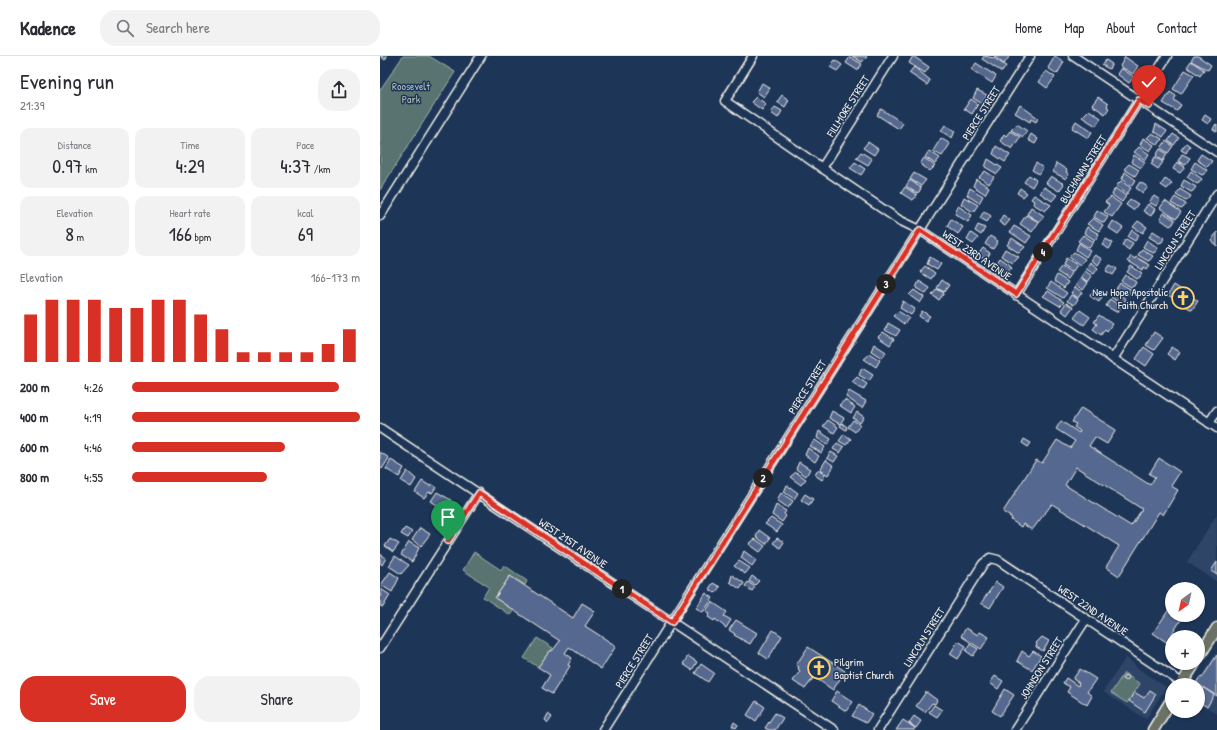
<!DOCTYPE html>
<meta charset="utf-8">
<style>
:root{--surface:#fff;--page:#f2f2f3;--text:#2b2b33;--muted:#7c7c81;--line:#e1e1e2;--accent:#d93025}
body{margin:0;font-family:"Patrick Hand",sans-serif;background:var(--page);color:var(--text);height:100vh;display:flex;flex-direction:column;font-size:15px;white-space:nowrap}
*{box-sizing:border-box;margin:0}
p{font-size:13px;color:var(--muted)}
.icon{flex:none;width:22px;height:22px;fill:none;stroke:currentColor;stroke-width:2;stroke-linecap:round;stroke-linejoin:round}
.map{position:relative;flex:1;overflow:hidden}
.panel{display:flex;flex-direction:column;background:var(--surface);width:380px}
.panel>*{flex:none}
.needle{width:26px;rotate:213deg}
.tools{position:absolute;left:785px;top:526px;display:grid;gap:8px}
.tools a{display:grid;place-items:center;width:40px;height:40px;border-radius:50%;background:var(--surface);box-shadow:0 1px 3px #0004;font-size:20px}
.pin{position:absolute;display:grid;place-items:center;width:34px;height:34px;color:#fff;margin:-41px -17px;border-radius:50% 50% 50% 0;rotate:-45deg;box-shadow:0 0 4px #0007}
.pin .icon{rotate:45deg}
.km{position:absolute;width:20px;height:20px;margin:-10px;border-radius:50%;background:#222;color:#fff;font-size:11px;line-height:20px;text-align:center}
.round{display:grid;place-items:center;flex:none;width:42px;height:42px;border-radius:16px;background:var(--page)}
.summary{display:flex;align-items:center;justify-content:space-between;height:68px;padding:0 20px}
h1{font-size:22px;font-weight:600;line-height:30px}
.figures{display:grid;grid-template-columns:repeat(3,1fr);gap:6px;height:68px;padding:4px 20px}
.figures div{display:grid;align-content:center;border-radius:10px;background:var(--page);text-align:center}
.figures b{font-size:20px;font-weight:600}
.figures small{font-size:11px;font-weight:400}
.figures p{font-size:11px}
.chart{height:112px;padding:8px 20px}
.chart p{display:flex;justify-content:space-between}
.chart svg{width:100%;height:72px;margin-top:4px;stroke:var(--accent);stroke-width:6}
.button{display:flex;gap:8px;margin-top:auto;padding:8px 20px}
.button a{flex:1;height:46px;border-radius:16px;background:var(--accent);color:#fff;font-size:16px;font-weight:600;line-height:46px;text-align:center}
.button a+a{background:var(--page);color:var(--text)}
ul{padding:0 20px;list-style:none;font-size:13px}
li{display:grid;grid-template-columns:64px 48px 1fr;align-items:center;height:30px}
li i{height:10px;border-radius:5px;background:var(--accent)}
header{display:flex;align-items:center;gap:24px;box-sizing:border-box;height:56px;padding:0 20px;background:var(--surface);border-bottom:1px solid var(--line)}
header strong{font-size:19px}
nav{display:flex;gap:22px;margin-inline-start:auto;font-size:14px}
.search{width:280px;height:36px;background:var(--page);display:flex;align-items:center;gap:10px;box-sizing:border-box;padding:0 14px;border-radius:16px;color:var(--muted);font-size:15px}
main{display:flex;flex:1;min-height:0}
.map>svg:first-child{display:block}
.built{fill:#2e4468}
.green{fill:#587370;stroke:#a6b2ac}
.building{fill:#54678f;stroke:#f4f1e8;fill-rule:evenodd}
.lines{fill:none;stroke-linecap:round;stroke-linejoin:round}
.minor-casing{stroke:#f4f1e8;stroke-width:11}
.major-casing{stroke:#f4f1e8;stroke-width:13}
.minor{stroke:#1d3557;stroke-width:8}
.major{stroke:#6a7266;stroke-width:10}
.route-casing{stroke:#fff;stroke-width:8}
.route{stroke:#d93025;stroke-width:5}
.labels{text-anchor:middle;stroke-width:3;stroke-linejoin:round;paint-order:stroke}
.park-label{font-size:11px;fill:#b6bfb8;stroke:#1d3557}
.street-label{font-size:11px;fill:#f4f1e8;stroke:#1d3557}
.poi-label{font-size:11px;fill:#f4f1e8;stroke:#1d3557;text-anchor:end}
</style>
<header>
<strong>Kadence</strong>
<div class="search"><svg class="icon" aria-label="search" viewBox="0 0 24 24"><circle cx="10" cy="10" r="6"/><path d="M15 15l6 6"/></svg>Search here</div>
<nav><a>Home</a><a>Map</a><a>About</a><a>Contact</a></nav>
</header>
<main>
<section class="panel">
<div class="summary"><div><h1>Evening run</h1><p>21:39</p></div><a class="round"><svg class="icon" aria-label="share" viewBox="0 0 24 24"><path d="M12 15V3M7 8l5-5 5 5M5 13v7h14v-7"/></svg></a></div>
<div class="figures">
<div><p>Distance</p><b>0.97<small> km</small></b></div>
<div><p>Time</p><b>4:29</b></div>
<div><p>Pace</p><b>4:37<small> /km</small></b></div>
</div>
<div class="figures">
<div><p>Elevation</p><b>8<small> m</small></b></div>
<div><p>Heart rate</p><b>166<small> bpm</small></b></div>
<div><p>kcal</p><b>69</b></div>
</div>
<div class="chart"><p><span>Elevation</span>166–173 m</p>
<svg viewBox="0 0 160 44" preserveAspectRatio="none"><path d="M5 44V15M15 44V6M25 44V6M35 44V6M45 44V11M55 44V11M65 44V6M75 44V6M85 44V15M95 44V24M105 44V38M115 44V38M125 44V38M135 44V38M145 44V33M155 44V24"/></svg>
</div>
<ul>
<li><b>200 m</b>4:26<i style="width:91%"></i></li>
<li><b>400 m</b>4:19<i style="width:100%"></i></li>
<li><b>600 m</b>4:46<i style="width:67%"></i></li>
<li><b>800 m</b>4:55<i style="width:59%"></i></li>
</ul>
<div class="button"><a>Save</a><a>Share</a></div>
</section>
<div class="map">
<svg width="837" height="674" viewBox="0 0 837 674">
<rect width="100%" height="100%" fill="#1d3557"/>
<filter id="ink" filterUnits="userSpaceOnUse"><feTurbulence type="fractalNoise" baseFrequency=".025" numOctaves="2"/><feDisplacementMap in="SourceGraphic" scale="8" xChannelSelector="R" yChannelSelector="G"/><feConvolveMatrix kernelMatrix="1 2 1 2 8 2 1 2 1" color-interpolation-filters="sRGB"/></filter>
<g filter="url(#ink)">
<!-- built -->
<g class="built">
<path d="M837,458v68l-30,-20z"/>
<path d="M837,595v63l-19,-12v-17h-2z"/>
<path d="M746,601l13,12 27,18 -20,32 -43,-27z"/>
</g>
<!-- green -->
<g class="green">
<path d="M23,0h26l26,16 -75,118v-100z"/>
<path d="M94,496l27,18 3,-5 23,16 -2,4 -15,-9 -15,22 19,12 -4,5 -27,-18 6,-10 -26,-17z"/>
<path d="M157,582l16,10 -15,19 -14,-9z"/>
<path d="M744,617l16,11 -13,19 -16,-10z"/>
</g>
<!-- building -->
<g class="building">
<path d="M0,0h7l-2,4z"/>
<path d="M472,0h13l2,1 -5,5z"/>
<path d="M533,0l16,11 -4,6 -16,-10z"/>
<path d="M604,0l10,2 10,7 2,1 -4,6 -20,-13z"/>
<path d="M614,0h13l2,1 -5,7z"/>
<path d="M675,0l9,6 -7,12 -9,-6z"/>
<path d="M814,0h4l13,9 -3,5 -17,-9z"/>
<path d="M470,1l12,7 -3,4 -2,2 -11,-7z"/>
<path d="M745,1l13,9 -5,8 -13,-8z"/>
<path d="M455,4l7,5 -5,6 -7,-4z"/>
<path d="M726,4l6,4 -3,5 -7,-4z"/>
<path d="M811,5l13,9 -4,6 -13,-9z"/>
<path d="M596,7l20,13 -4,7 -20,-13z"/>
<path d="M534,11l16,13 -3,5 -18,-12z"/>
<path d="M741,12l13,9 -5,6 -12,-9z"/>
<path d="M805,14l9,5 -13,19 -8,-5z"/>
<path d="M666,15l9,6 -8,11 -8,-6z"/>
<path d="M382,27l8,5 -6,9 -7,-5z"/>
<path d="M597,34l10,5 -5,9 -9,-6z"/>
<path d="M790,36l6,4 -2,4 7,5 -4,6 -14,-8z"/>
<path d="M402,39l7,5 -4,7 -8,-5z"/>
<path d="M376,41l10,7 -4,6 -11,-8z"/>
<path d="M718,41l10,7 -1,3 2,1 -4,6 -13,-9z"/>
<path d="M591,43l7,5 -6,10 -8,-5z"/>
<path d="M640,49l18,13 -2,4 -5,-3 -1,3 -15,-9z"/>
<path d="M395,51l7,4 -4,7 -7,-5z"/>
<path d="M501,53l22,14 -4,6 -22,-14z"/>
<path d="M709,54l12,8 -5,8 -14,-9z"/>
<path d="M825,59l6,4 -3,5 -6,-4z"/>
<path d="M696,65l16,11 -4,6 -16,-10z"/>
<path d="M637,68l10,7 -4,6 -12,-7z"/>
<path d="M776,68l11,7 -4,6 -9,-6z"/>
<path d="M836,68l1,1v7l-4,-3z"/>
<path d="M565,69l10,6 -3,7 -11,-7z"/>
<path d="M630,75l10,6 -8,12 -12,-8 4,-7 2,2z"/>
<path d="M772,77l10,6 -4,6 -11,-7z"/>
<path d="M651,78l7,5 -3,5 -7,-4z"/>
<path d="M793,78l6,4 -5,7 -6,-4z"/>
<path d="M561,82l9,6 -8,12 -9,-5z"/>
<path d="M763,82l11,7 -4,6 -10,-6z"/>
<path d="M786,85l7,5 -5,7 -7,-5z"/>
<path d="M488,86l10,7 -4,6 -11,-7z"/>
<path d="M806,87l4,3 -4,7 -5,-3z"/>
<path d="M616,90l14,9 -5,7 -12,-8z"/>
<path d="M759,91l10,7 -4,6 -11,-8z"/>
<path d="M780,93l7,5 -4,7 -7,-5z"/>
<path d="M549,95l11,7 -5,6 -10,-7z"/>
<path d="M481,96l11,7 -4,6 -12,-7z"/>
<path d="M802,98l8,4 -5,7 -7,-4z"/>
<path d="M821,98l11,7 -3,4 -2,2 -10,-7z"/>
<path d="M754,99l11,7 -4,6 -10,-6z"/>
<path d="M775,101l8,5 -5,7 -7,-5z"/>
<path d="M544,102l11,8 -5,5 -10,-7z"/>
<path d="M608,103l14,9 -5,6 -12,-7z"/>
<path d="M475,106l10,7 -4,6 -11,-7z"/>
<path d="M797,106l8,5 -5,6 -7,-4z"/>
<path d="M815,106l12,8 -3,4 -2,1 -11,-6z"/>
<path d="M656,107l7,5 -4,6 -7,-4z"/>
<path d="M676,107l11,7 -1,2 3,2 -3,5 -13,-7z"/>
<path d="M749,108l10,6 -4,6 -11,-7z"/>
<path d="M605,115l9,6 -5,7 -10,-7z"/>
<path d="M811,115l11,8 -3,4 -2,1 -10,-7z"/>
<path d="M745,116l11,8 -4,6 -10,-7z"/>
<path d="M534,117l12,7 -5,6 -11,-7z"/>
<path d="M649,119l7,5 -4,7 -8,-5z"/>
<path d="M671,120l13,8 -5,7 -13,-8z"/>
<path d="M596,123l13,8 -4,7 -12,-8z"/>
<path d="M785,123l7,4 -5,6 -6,-4z"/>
<path d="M530,124l11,8 -2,4 -3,1 -10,-7z"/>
<path d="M804,124l12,7 -3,4 -2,1 -10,-6z"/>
<path d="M741,125l10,7 -4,6 -11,-8z"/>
<path d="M760,126l8,5 -5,6 -7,-5z"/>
<path d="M525,131l12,8 -3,4 -2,1 -11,-7z"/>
<path d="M664,131l13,8 -5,6 -12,-8z"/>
<path d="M590,132l13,8 -4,7 -12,-8z"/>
<path d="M640,132l7,5 -4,4 -6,-4z"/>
<path d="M735,132l11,8 -4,6 -10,-7z"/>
<path d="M800,133l11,7 -3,4 -2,1 -10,-6z"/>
<path d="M654,139l17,10 -6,6 -12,-7 1,-3 -3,-2z"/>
<path d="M774,140l6,4 -4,6 -7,-4z"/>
<path d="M584,141l14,8 -5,7 -12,-8z"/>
<path d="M731,141l10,7 -9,13 -8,-5 5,-7 -4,-3z"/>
<path d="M795,141l11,7 -3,4 -2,1 -10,-6z"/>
<path d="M750,143l8,5 -5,6 -7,-5z"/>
<path d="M785,145l16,11 -5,7 -16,-11z"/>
<path d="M768,148l7,5 -4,7 -8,-5z"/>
<path d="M578,150l14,9 -4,7 -13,-8z"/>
<path d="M651,151l13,9 -5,6 -12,-8z"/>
<path d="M717,154l11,7 -4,6 -10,-6z"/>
<path d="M604,155l7,5 -4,6 -7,-4z"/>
<path d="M784,157l11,7 -2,4 -3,2 -10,-7z"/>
<path d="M623,159l7,5 -5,6 -6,-4z"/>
<path d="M646,159l13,7 -7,10 -12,-8z"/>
<path d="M713,162l10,7 -4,6 -12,-7z"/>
<path d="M571,163l12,8 -5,7 -11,-8z"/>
<path d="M733,165l10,7 -5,6 -9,-6z"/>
<path d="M758,165l9,6 -4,6 -10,-6z"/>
<path d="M598,169l7,3 -4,7 -6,-4z"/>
<path d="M634,170l17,10 -5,7 -16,-11z"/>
<path d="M707,171l12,7 -4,6 -11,-7z"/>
<path d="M752,174l7,5 -4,6 -7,-4z"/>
<path d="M773,175l11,7 -2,4 -3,1 -10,-6z"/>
<path d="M837,176v14l-6,-5z"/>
<path d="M591,177l7,5 -5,6 -6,-4z"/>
<path d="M703,179l11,7 -5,6 -11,-7z"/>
<path d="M610,180l8,5 -5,8 -8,-5z"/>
<path d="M632,182l13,9 -6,6 -12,-8z"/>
<path d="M726,183l7,4 -4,6 -7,-4z"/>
<path d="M746,183l7,4 -4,7 -7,-5z"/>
<path d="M767,184l11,8 -3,4 -2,1 -10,-6z"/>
<path d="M699,187l11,8 -4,6 -10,-7z"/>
<path d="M603,192l7,5 -4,7 -8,-5z"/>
<path d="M625,193l14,8 -6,6 -12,-7z"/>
<path d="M762,193l11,7 -3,4 -2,1 -10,-6z"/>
<path d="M694,196l11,7 -5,6 -11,-8z"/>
<path d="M715,199l7,4 -4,6 -7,-5z"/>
<path d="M751,200l4,3 1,-2 14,8 -3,4 -3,-2 -1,3 -15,-9z"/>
<path d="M550,201l11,7 -4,6 -10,-6z"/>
<path d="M620,202l10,7 2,4 -2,-1 -3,6 -12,-8z"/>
<path d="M686,202l11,7 -4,6 -10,-6z"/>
<path d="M710,206l8,6 -4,6 -8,-5z"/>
<path d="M730,209l7,4 -4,6 -7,-4z"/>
<path d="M545,210l10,7 -4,6 -11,-7z"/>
<path d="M682,210l10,7 -4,6 -11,-7z"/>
<path d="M751,210l11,7 -2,4 -3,2 -10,-7z"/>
<path d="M705,215l7,5 -4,6 -7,-5z"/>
<path d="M677,219l11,7 -4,6 -10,-7z"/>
<path d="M745,219l11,7 -2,4 -3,1 -10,-6z"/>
<path d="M701,222l7,5 -5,7 -7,-5z"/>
<path d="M562,224l7,5 -5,7 -7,-4z"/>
<path d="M539,225l11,7 -4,6 -10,-6z"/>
<path d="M671,226l16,11 -4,5 -16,-10z"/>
<path d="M740,227l12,7 -3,4 -3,1 -10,-6z"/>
<path d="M794,229l24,16 -6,9 -24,-15z"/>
<path d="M695,231l7,5 -4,6 -7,-5z"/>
<path d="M557,233l7,4 -5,7 -7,-5z"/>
<path d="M714,233l9,6 -4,7 -9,-6z"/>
<path d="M534,234l10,7 -4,6 -11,-8z"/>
<path d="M668,235l16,11 -4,4 -17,-10z"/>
<path d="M735,235l11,8 -2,4 -2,-1 -1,2 -10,-7z"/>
<path d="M691,239l7,4 -4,6 -7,-4z"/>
<path d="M730,243l11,8 -3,4 -2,1 -10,-6z"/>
<path d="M523,245l12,8 -4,6 -11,-7z"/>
<path d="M686,247l7,4 -6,8 -6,-5z"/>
<path d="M700,254l10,7 -6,8 -10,-7z"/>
<path d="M518,255l11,7 -5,6 -11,-8z"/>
<path d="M542,255l8,5 -4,5 -7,-5z"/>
<path d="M719,259l13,9 -5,7 -2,-2 -4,6 -8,-6 4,-5 -3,-2z"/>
<path d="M508,267l12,7 -4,6 -11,-6z"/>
<path d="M503,276l11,7 -4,6 -12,-8z"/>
<path d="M774,276l9,6 -9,12 -8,-5z"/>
<path d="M494,288l12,8 -4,6 -11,-7z"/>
<path d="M764,291l10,7 -8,12 -10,-7z"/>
<path d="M792,291l8,5 -5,8 -8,-6z"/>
<path d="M490,298l10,6 -4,7 -12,-8z"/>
<path d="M482,312l11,7 -4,6 -10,-6z"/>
<path d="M477,321l10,7 -4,6 -11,-8z"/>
<path d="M469,335l17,10 -4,7 -16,-11z"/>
<path d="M465,344l10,7 -4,6 -12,-8z"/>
<path d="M701,352l35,22 -9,14 -12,-7 -6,9 61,39 5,-8 -6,-3 10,-16 21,14 -9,14 7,4 -15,25 -4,-3 -40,64 -13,-9 13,-21 -67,-42 -20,26 -9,-6 -2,3 -10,-7 1,-2 -9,-6 33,-52 6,3 15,-23 13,8 5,-7 -19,-12 5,-8 18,12 1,-2 -6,-4 2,-3 -4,-2zM696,411l66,42 -11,17 -66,-41z"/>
<path d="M452,355l12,7 -4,6 -11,-6z"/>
<path d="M477,356l7,5 -4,6 -7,-5z"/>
<path d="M448,364l10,7 -4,6 -11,-7z"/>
<path d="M473,364l7,5 -5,7 -7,-5z"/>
<path d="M462,367l5,4 -1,3 -6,-4z"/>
<path d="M439,375l12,8 -4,6 -10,-7z"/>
<path d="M464,378l7,5 -5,6 -7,-4z"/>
<path d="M644,383l7,4 -3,4 -6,-4z"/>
<path d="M435,384l10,7 -4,6 -11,-7z"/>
<path d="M457,387l7,4 -4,6 -7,-4z"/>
<path d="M428,392l11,8 -4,6 -10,-7z"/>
<path d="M0,396l9,6 -7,11 -2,-2z"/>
<path d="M451,396l7,4 -4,6 -7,-4z"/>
<path d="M11,404l13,8 -5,9 -13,-8z"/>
<path d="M446,404l8,6 -6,9 -8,-5z"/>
<path d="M419,406l11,7 -4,7 -10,-7z"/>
<path d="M438,414l7,5 -3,5 -7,-5z"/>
<path d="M27,415l9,8 -5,8 -10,-6z"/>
<path d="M416,416l10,7 -5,6 -11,-8z"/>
<path d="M42,425l8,5 1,-2 5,3 -4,6 -3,-1 -5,6 -9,-6z"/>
<path d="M407,429l11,8 -4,6 -10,-7z"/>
<path d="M57,436l14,8 -7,10 -13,-9z"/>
<path d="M401,437l12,8 -5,7 -11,-8z"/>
<path d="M425,438l8,5 -4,6 -8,-5z"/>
<path d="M396,449l10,6 -2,3 2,2 -4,6 -10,-7z"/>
<path d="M391,462l11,7 -5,7 -12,-8z"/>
<path d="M25,472l7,4 -4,6 -7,-4z"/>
<path d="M40,472l10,6 -9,12 -9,-6z"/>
<path d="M379,474l11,8 -4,6 -10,-7z"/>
<path d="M397,482l7,4 -4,6 -7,-5z"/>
<path d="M10,483l9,5 -6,8 -8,-6z"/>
<path d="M375,483l10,7 -5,6 -11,-8z"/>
<path d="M29,486l10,6 -7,14 -11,-7z"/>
<path d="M364,495l12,9 -4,6 -11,-8z"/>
<path d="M0,498l6,4 -4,7 -2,-2z"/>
<path d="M15,500l14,9 -8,9 -12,-8z"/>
<path d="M359,505l11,7 -5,6 -11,-8z"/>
<path d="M837,506v13l-6,-4z"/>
<path d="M10,516l9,6 -7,14 -11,-7z"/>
<path d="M352,519l12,8 -4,6 -10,-7z"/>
<path d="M130,520l63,42 9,-15 13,8 -10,15 31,20 -15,23 -32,-22 -4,6 7,5 -4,7 2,1 -18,28 -10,-6 8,-13 -12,-8 11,-15 4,-2 7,-9 -65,-43z"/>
<path d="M372,520l7,5 -4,4 -6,-4z"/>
<path d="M368,526l7,5 -3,4 -7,-5z"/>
<path d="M616,526l7,5 -13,21 -9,-5z"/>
<path d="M333,527l7,4 -5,6 -6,-4z"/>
<path d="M1,533l9,6 -7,12 -3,-1z"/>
<path d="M326,537l7,5 -10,14 -7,-4z"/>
<path d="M332,546l15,10 -3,4 7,4 -5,8 -11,-9 -1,2 -6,-4 2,-4 -4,-2z"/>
<path d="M792,549v10h12l-12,19 5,3h-5v9l-19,-13z"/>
<path d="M356,564l21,13 -7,11 -16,-9 1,-1 -6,-4z"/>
<path d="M586,572l12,7 2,-3 9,5 -8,12 -20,-13z"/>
<path d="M393,574l9,6 -14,23 -9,-6z"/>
<path d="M662,581l7,4 -6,10 -7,-4 1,-3 -1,-1z"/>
<path d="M578,585l8,5 -8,13 -8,-5z"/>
<path d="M590,588l8,5 -5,7 -7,-5z"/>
<path d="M428,591l37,24 -12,19 -19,-13 -9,12 -12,-8 7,-10 -2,-2 1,-2 -3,-2z"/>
<path d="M642,595l7,5 4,-5 8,5 -9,14 -15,-9z"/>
<path d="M837,599v41l-21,-13 4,-6 2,1z"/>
<path d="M308,600l9,6 -5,8 -9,-6z"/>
<path d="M321,608l13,9 -6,9 -13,-9z"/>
<path d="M700,613l16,10 -9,13 5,4 -5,9 -20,-13 3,-5 -7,-4 3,-5 12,8 1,-3 -6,-4z"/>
<path d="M745,619l4,3 -3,3 -4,-2z"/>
<path d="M615,620l8,5 -5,8 -8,-6z"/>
<path d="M824,632l10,7 -7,12 -9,-6v-3z"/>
<path d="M625,633l9,6 -14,21 -8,-5z"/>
<path d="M770,634l6,4 -11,18 -16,-11 5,-9 10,6z"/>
<path d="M457,635l16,11 -7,9 -15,-10z"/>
<path d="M546,636l11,8 -2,4 -3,-1 -7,9 -9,-6z"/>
<path d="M376,645l9,6 -9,14 -9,-6z"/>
<path d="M479,649l13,9 -6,9 -14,-7z"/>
<path d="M554,649l8,5 -5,7 -8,-5z"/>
<path d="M395,657l8,5 -8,12h-6l-4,-2z"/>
<path d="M168,658l4,3 -4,6 -3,-3z"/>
<path d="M534,660l7,5 -5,7 -7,-5z"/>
<path d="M523,664l12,8 -1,2h-18z"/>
<path d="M354,666l4,3 -2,3 -4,-2z"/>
</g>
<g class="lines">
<!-- minor casing -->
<g class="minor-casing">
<g id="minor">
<path d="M373,0l-28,45 97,67 77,52 21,10 297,198"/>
<path d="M693,0l144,96"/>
<path d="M442,112l71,-112"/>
<path d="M0,160l101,-160"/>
<path d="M636,239l151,-239"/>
<path d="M733,303l104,-165"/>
<path d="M829,367l8,-12"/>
<path d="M0,372l454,302"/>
<path d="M0,592l99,-155"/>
<path d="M223,674l427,-674"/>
<path d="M498,674l105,-166 7,-6 8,2 184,123"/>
<path d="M635,674l71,-111"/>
</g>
</g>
<!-- major casing -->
<g class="major-casing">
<g id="major">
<path d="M818,602l19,-30"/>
<path d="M801,629l14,-22"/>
<path d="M773,674l19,-31"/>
</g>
</g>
<!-- minor -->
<use href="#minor" class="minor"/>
<!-- major -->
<use href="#major" class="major"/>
</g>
</g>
<g class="lines" filter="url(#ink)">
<!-- route casing -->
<g class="route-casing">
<path id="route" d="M68,485l31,-48 193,129 248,-392 96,64 123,-194 10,6"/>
</g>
<!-- route -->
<use href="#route" class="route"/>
</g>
<!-- icons -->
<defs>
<g id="church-ring" transform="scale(1.15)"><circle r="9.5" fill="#1d3557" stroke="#ffd166" stroke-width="1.5"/><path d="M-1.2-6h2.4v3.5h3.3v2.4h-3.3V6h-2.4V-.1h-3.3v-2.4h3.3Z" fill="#ffd166"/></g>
</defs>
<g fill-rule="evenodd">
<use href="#church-ring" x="803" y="242"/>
<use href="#church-ring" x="439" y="612"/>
</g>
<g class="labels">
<!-- park labels -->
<g class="park-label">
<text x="31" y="34">Roosevelt<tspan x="31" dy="13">Park</tspan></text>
</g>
<!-- street labels -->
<g class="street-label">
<text transform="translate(468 50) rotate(-58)" y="4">FILLMORE STREET</text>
<text transform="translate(601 57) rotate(-58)" y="4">PIERCE STREET</text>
<text transform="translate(703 113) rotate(-58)" y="4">BUCHANAN STREET</text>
<text transform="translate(795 184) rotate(-58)" y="4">LINCOLN STREET</text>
<text transform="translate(597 199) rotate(34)" y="4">WEST 23RD AVENUE</text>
<text transform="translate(427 331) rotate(-58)" y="4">PIERCE STREET</text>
<text transform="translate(193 487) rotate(34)" y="4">WEST 21ST AVENUE</text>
<text transform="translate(713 554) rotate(34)" y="4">WEST 22ND AVENUE</text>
<text transform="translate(544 581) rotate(-58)" y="4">LINCOLN STREET</text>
<text transform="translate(254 605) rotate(-58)" y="4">PIERCE STREET</text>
<text transform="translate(661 612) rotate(-58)" y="4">JOHNSON STREET</text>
</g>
<!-- poi labels -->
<g class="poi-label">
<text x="788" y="240">New Hope Apostolic<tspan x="788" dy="13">Faith Church</tspan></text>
<text x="454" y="610" text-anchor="start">Pilgrim<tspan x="454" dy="13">Baptist Church</tspan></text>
</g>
</g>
</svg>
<div class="tools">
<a><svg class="needle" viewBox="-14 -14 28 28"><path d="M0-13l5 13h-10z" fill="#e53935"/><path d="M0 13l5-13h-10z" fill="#7c7c81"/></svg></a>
<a>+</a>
<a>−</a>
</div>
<div class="pin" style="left:68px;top:485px;background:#1e9e55"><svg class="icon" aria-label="arrive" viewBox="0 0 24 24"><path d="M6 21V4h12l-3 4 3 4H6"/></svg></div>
<div class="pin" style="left:769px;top:50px;background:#d93025"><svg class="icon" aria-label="check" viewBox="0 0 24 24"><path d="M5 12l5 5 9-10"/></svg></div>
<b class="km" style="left:242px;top:533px">1</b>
<b class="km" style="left:383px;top:422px">2</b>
<b class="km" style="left:506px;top:228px">3</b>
<b class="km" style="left:663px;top:196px">4</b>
</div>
</main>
